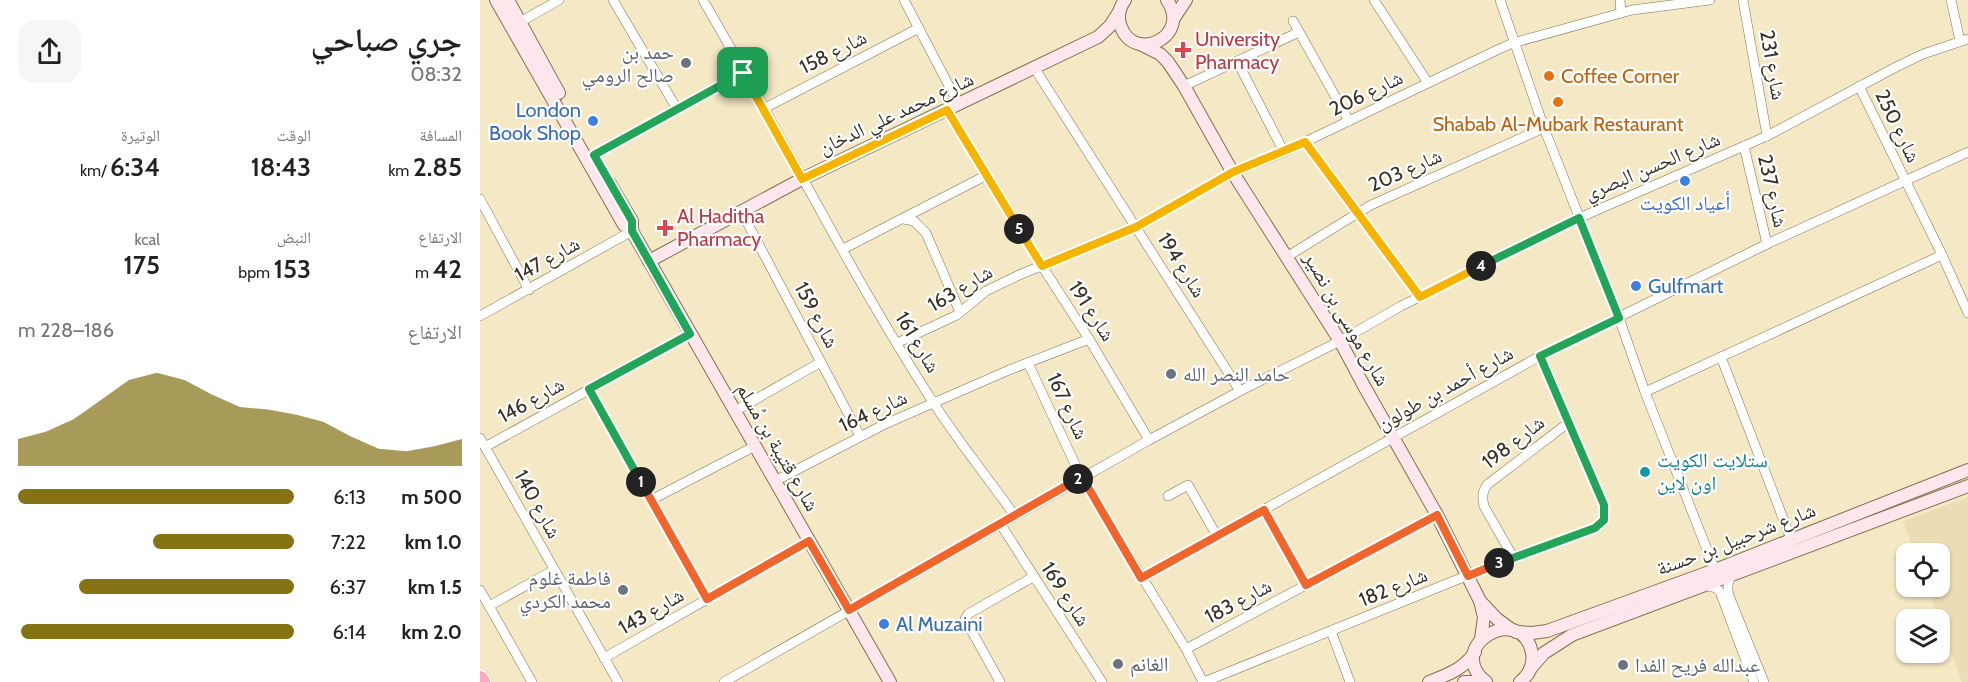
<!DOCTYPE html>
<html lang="ar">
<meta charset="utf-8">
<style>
:root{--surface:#fff;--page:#f6f6f6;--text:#222;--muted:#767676;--accent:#847213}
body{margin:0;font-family:Cabin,"Noto Naskh Arabic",sans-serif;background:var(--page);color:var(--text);direction:rtl;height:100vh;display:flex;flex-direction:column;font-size:22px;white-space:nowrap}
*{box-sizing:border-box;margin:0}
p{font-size:20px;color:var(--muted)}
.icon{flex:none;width:33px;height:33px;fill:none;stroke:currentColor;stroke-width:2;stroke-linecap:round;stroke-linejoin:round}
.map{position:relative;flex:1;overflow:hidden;direction:ltr}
.side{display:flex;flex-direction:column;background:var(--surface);width:480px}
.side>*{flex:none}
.tools{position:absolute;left:1416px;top:543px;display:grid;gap:12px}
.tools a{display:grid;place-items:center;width:54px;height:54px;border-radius:12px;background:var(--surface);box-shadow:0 2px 4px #0004;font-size:30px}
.pin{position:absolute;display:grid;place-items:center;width:51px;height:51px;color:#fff;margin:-26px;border-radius:12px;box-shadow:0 3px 9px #0006}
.km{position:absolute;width:30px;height:30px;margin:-15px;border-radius:50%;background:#222;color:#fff;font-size:16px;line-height:30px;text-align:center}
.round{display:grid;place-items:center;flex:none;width:63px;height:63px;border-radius:18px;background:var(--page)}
.summary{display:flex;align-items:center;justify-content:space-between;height:102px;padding:0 18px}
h1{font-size:33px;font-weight:600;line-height:45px}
.figures{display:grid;grid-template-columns:repeat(3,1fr);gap:9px;height:102px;padding:6px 18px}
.figures div{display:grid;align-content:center}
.figures b{font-size:26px;font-weight:600}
.figures small{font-size:16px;font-weight:400}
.figures p{font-size:16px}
.chart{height:168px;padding:12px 18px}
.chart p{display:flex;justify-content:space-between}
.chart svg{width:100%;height:108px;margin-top:6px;fill:var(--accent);opacity:.7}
ul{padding:0 18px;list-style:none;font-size:20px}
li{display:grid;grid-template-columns:96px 72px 1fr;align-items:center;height:45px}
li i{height:15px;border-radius:8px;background:var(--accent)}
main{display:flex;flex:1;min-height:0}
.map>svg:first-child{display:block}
.built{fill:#ecdcb3}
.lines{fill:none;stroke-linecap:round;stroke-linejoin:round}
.street-casing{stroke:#7e7253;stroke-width:10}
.secondary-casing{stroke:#7e7253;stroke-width:14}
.highway-casing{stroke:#fff;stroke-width:18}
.street{stroke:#fff;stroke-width:9}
.secondary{stroke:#fde6ec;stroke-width:12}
.highway{stroke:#f9aac1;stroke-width:16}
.split-1-casing{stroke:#fff;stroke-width:12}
.split-2-casing{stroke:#fff;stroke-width:12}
.split-3-casing{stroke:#fff;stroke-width:12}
.split-4-casing{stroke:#fff;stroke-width:12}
.split-5-casing{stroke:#fff;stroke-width:12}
.split-6-casing{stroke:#fff;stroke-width:12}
.split-1{stroke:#22a559;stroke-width:8}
.split-2{stroke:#f0652b;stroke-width:8}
.split-3{stroke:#f0652b;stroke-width:8}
.split-4{stroke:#22a559;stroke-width:8}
.split-5{stroke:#f5b400;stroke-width:8}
.split-6{stroke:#f5b400;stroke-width:8}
.health-dot{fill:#e0444e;stroke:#fff;stroke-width:2}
.worship-dot{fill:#6b7280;stroke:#fff;stroke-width:2}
.food-dot{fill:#e8710a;stroke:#fff;stroke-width:2}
.shop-dot{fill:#3f7fe0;stroke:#fff;stroke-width:2}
.culture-dot{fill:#0f9aa8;stroke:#fff;stroke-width:2}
.labels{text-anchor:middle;stroke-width:4.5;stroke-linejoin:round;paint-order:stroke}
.health-label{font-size:20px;fill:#be3a42;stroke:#fff;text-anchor:start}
.worship-label{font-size:20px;fill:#5b616d;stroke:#fff;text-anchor:start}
.street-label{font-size:20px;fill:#353023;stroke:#fff}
.food-label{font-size:20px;fill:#c56008;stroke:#fff;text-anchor:start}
.shop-label{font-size:20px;fill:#366cbe;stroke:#fff;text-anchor:start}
.culture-label{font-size:20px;fill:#0d838f;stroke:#fff;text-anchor:start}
</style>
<main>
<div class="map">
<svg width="1488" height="682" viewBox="0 0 1488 682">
<rect width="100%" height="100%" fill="#f5e8c5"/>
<!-- built -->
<path class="built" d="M1488,497v185h-6l-35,-95 13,-1v-32l-25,-1 -12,-32z"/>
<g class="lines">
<!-- street casing -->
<g class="street-casing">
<g id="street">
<path d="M133,0l64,109"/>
<path d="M223,0c78,133 146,272 230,402 25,39 55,76 82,114"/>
<path d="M424,0l55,105"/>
<path d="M894,0l54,83"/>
<path d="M1020,0l44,128 75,190 26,74 70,178"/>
<path d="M1140,0l1,13"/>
<path d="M1263,0l24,136"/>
<path d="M1471,0l9,41"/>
<path d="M813,21l56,100"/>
<path d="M40,22l39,-22"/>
<path d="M757,61l47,91"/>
<path d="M555,69l205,322"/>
<path d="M704,86l115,-54"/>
<path d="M1379,86l83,169 26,58"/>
<path d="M283,109l156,-81"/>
<path d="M467,110l95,156 47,73 60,101"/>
<path d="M825,142l115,155"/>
<path d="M1264,146l23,98"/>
<path d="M114,155l149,-82"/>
<path d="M0,199l49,91"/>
<path d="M261,211l119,225"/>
<path d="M424,219l10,2 12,12 34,79"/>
<path d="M363,249l144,-74"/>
<path d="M808,256l83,-51 173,-77"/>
<path d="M0,316l152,-85"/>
<path d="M417,343l60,-28 29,-24 33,-16 117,-48 97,-54 51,-21 213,-102 16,-7 119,-33 78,-10"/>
<path d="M1241,357l70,182"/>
<path d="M548,363l53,114 105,172 17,33"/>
<path d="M109,389l118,210"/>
<path d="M1165,392l297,-137"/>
<path d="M255,411l86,-49"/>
<path d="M0,438l138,244"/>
<path d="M5,447l205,-113"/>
<path d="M295,481l108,-56 126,-55 80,-31"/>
<path d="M688,496l20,-11 29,51"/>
<path d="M171,500l104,-54"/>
<path d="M784,510l43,75"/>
<path d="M521,525l101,157"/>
<path d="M1033,557l-29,-51c-2,-9 -2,-15 4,-22l80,-61"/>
<path d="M1253,574c-6,7 -6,14 -4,22l35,86"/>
<path d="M661,578l399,-222 227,-112 201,-92"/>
<path d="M1224,585l12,3 4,4 34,90"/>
<path d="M0,590l52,92"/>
<path d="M9,606l65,-36"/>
<path d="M851,631l19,51"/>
<path d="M706,649l251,-134"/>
<path d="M124,658l205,-117"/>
<path d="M244,682l425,-242 91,-49 100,-50 61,-35 178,-88 188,-82 129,-69 27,-13 45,-15"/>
<path d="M520,682l-35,-63 3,-5 65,-37"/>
<path d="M724,682l309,-125 82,-29c10,-5 12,-12 9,-23l-64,-149"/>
</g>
</g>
<!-- secondary casing -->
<g class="secondary-casing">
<g id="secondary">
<path d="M16,0l128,225 8,6 258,451"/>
<path d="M28,0l51,93"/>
<path d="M645,0c-6,8 -8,17 -4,27 14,37 71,9 46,-27"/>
<path d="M694,18l12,-18"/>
<path d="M660,44l20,10 8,8 16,24 49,87 107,168 24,45 73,129 43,86 4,16 -3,22"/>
<path d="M129,182l23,39v10"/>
<path d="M169,261l153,-82 296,-142 12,-11 9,-14"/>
<path d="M1001,602l16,17 15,11"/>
<path d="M1036,632l16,1 15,-2 168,-61 253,-100"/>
<path d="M1050,669l14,-16 28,-18 396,-149"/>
<path d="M949,682c18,-7 35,-13 46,-30"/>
<path d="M984,682h22"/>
<path d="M1006,682c-44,-36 36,-81 46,-29 2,12 -3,22 -12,29"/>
</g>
</g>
<!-- highway casing -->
<g class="highway-casing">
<path id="highway" d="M0,679l2,3"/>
</g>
<!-- street -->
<use href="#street" class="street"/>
<!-- secondary -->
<use href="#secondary" class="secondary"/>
<!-- highway -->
<use href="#highway" class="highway"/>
</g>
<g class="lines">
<!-- split-1 casing -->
<g class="split-1-casing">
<path id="split-1" d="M161,482l-52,-93 101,-55 -58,-103v-10l-38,-66 149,-82"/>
</g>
<!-- split-2 casing -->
<g class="split-2-casing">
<path id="split-2" d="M161,482l66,117 102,-58 40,69 229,-131"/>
</g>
<!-- split-3 casing -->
<g class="split-3-casing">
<path id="split-3" d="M598,479l4,-2 59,101 123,-68 42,75 131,-70 31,61 31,-13"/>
</g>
<!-- split-4 casing -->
<g class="split-4-casing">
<path id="split-4" d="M1001,266l98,-48 40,100 -79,38 64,149v15l-9,8 -96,35"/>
</g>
<!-- split-5 casing -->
<g class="split-5-casing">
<path id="split-5" d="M539,229l23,37 94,-39 97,-55 72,-30 115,155 61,-31"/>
</g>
<!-- split-6 casing -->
<g class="split-6-casing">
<path id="split-6" d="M263,73l59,106 145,-69 72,119"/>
</g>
<!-- split-1 -->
<use href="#split-1" class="split-1"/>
<!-- split-2 -->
<use href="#split-2" class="split-2"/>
<!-- split-3 -->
<use href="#split-3" class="split-3"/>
<!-- split-4 -->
<use href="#split-4" class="split-4"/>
<!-- split-5 -->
<use href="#split-5" class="split-5"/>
<!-- split-6 -->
<use href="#split-6" class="split-6"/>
</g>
<!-- markers -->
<g class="health-dot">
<path d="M700 41h6v6h6v6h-6v6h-6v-6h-6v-6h6z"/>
<path d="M182 219h6v6h6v6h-6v6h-6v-6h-6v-6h6z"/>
</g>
<g class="worship-dot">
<circle cx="206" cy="63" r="6"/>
<circle cx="691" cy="374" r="6"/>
<circle cx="143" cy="590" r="6"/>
<circle cx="638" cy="664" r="6"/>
<circle cx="1143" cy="665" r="6"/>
</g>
<g class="food-dot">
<circle cx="1069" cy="76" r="6"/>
<circle cx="1078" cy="102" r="6"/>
</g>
<g class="shop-dot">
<circle cx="113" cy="121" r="6"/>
<circle cx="1205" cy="181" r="6"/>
<circle cx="1156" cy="286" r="6"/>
<circle cx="404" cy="624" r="6"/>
</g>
<circle class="culture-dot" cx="1165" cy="472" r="6"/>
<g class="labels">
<!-- health labels -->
<g class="health-label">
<text x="715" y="46">University<tspan x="715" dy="23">Pharmacy</tspan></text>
<text x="197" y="223">Al Haditha<tspan x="197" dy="23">Pharmacy</tspan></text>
</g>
<!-- worship labels -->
<g class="worship-label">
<text x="194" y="59" text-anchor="end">حمد بن<tspan x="194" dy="23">صالح الرومي</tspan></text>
<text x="703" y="381">حامد النصر الله</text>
<text x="131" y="585" text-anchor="end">فاطمة غلوم<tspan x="131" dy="23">محمد الكردي</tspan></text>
<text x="650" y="671">الغانم</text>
<text x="1155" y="672">عبدالله فريح الفدا</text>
</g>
<!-- street labels -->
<g class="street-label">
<text transform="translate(353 52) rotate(-27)" y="7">شارع 158</text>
<text transform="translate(1293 65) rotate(80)" y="7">شارع 231</text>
<text transform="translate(886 93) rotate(-26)" y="7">شارع 206</text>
<text transform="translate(416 113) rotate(-25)" y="7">شارع محمد علي الدخان</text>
<text transform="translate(1418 126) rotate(64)" y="7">شارع 250</text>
<text transform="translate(1172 166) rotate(-23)" y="7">شارع الحسن البصري</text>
<text transform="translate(925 170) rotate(-24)" y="7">شارع 203</text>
<text transform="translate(1293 191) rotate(77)" y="7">شارع 237</text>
<text transform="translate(67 259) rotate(-29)" y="7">شارع 147</text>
<text transform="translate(702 265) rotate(58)" y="7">شارع 194</text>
<text transform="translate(480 288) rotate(-31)" y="7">شارع 163</text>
<text transform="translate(612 311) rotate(57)" y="7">شارع 191</text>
<text transform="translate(337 315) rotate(62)" y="7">شارع 159</text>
<text transform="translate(867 319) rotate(60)" y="7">شارع موسى بن نصير</text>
<text transform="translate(438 342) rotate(59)" y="7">شارع 161</text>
<text transform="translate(965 388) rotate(-29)" y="7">شارع أحمد بن طولون</text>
<text transform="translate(51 400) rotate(-29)" y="7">شارع 146</text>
<text transform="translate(588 406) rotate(65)" y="7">شارع 167</text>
<text transform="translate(393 411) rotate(-25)" y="7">شارع 164</text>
<text transform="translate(1033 442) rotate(-38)" y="7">شارع 198</text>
<text transform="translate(298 447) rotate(60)" y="7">شارع قتيبة بن مُسلم</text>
<text transform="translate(58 504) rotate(61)" y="7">شارع 140</text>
<text transform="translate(1256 539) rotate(-21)" y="7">شارع شرحبيل بن حسنة</text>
<text transform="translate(913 587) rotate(-22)" y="7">شارع 182</text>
<text transform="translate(586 594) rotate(57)" y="7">شارع 169</text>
<text transform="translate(758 601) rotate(-28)" y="7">شارع 183</text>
<text transform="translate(171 611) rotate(-30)" y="7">شارع 143</text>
</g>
<!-- food labels -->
<g class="food-label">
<text x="1081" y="83">Coffee Corner</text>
<text x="1078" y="131" text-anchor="middle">Shabab Al-Mubark Restaurant</text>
</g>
<!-- shop labels -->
<g class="shop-label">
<text x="101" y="117" text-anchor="end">London<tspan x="101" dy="23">Book Shop</tspan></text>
<text x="1205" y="210" text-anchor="middle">أعياد الكويت</text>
<text x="1168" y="293">Gulfmart</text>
<text x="416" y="631">Al Muzaini</text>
</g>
<!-- culture labels -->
<g class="culture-label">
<text x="1177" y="467">ستلايت الكويت<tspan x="1177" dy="23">اون لاين</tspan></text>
</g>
</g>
</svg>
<div class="tools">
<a><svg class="icon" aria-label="locate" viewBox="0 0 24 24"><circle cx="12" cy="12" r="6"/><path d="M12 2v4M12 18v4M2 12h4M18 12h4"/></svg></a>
<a><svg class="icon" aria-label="layers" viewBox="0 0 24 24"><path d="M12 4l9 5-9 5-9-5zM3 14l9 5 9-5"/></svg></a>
</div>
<div class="pin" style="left:263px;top:73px;background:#1e9e55"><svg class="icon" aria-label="arrive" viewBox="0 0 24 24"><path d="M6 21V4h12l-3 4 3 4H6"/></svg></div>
<b class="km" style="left:161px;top:482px">1</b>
<b class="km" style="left:598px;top:479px">2</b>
<b class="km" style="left:1019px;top:563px">3</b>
<b class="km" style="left:1001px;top:266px">4</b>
<b class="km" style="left:539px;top:229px">5</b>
</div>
<section class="side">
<div class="summary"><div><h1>جري صباحي</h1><p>08:32</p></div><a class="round"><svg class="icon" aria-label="share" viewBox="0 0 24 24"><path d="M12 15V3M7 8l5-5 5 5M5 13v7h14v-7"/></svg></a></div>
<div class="figures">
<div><p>المسافة</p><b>2.85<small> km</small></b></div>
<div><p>الوقت</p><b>18:43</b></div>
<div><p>الوتيرة</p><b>6:34<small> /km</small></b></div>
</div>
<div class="figures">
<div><p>الارتفاع</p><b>42<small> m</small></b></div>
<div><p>النبض</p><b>153<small> bpm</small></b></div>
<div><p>kcal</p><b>175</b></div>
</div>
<div class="chart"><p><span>الارتفاع</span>186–228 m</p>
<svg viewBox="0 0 160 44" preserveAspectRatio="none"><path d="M0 44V33L10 30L20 25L30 17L40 9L50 6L60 9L70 15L80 20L90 21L100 23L110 26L120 32L130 37L140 38L150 36L160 33V44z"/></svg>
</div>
<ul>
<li><b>500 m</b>6:13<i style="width:100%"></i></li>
<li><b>1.0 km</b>7:22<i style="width:51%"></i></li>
<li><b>1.5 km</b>6:37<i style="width:78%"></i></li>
<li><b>2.0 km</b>6:14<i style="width:99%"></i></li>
</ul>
</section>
</main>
